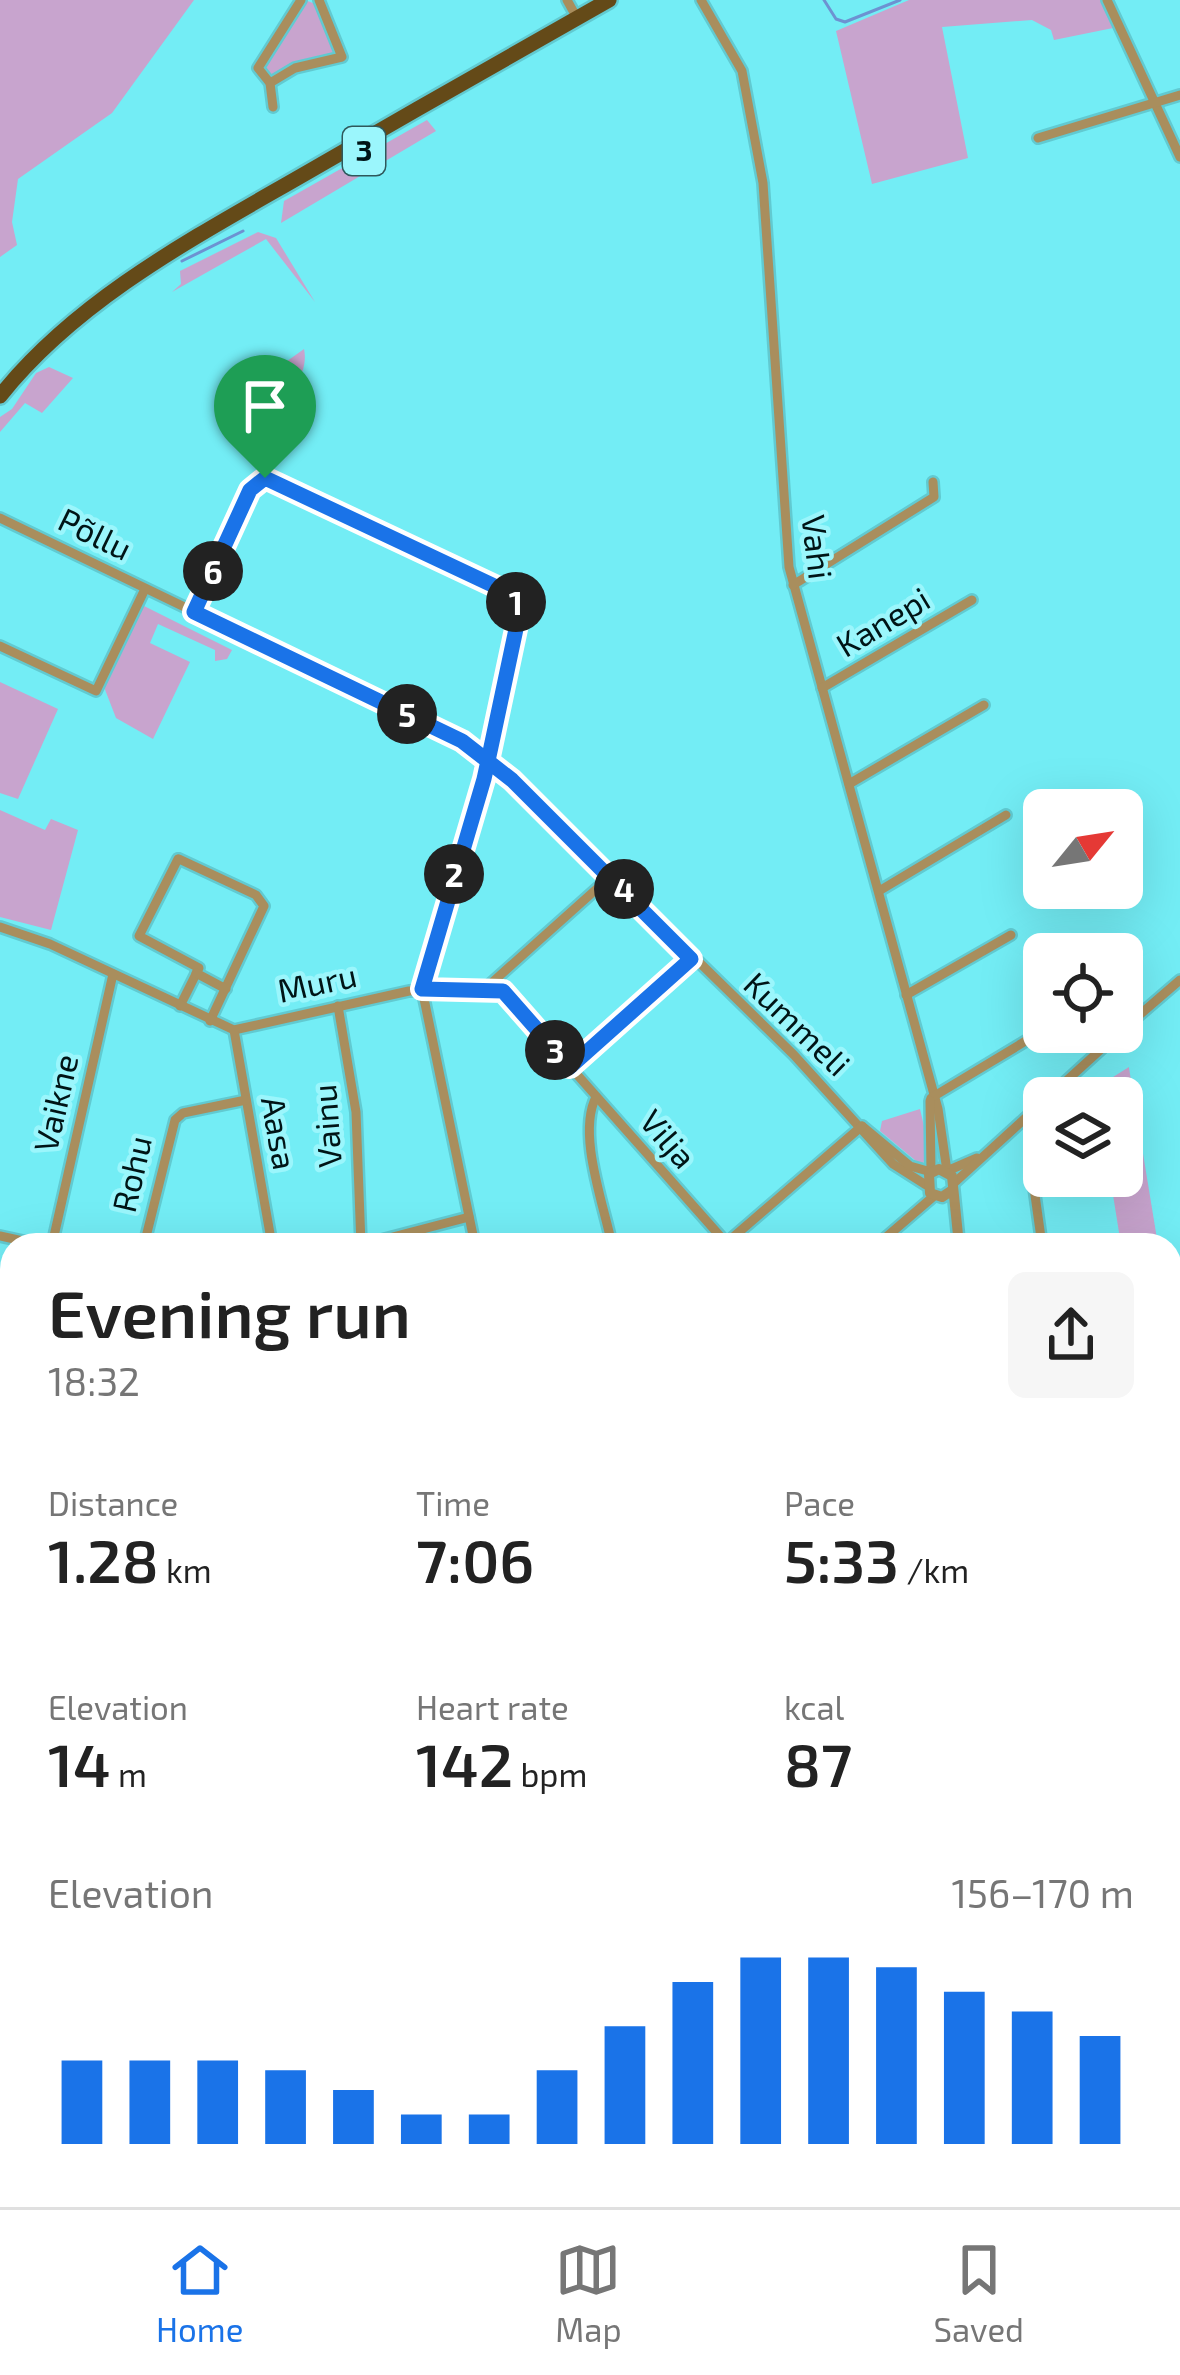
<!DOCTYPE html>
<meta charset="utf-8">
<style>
:root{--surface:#fff;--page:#f6f6f6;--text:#222;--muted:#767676;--line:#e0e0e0;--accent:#1a73e8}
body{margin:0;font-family:"Exo 2",sans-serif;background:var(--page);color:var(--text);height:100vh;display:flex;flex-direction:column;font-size:45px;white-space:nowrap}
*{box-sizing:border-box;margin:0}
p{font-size:39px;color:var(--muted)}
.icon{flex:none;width:66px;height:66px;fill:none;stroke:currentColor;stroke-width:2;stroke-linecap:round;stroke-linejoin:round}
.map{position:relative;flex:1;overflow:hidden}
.sheet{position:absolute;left:0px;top:1233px;width:1182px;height:975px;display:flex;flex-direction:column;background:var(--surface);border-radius:36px 36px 0 0;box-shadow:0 12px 48px #0002}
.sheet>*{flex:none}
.needle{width:78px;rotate:60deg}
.buttons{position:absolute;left:1023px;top:789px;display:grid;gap:24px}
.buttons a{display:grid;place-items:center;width:120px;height:120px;border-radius:18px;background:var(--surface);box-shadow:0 12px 48px #0002;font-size:60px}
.pin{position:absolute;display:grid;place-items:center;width:102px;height:102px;color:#fff;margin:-123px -51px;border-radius:50% 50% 50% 0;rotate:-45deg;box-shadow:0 0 12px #0007}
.pin .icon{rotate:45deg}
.km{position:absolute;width:60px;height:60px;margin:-30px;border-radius:50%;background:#222;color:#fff;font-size:33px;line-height:60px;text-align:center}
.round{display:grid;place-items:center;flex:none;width:126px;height:126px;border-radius:18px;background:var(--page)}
.overview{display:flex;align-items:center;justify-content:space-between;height:204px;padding:0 48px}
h1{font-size:66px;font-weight:600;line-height:90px}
.stats{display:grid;grid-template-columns:repeat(3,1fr);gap:18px;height:204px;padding:12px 48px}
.stats div{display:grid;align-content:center}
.stats b{font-size:60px;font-weight:600}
.stats small{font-size:33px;font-weight:400}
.stats p{font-size:33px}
.chart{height:336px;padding:24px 48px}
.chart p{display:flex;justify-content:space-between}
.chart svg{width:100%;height:216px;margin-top:12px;stroke:var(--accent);stroke-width:6}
.menu{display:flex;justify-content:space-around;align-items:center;height:168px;border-top:3px solid var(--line);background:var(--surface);font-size:33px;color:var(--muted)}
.menu a{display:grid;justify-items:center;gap:6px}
.menu .current{color:var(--accent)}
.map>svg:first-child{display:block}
.green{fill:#c8a4ce}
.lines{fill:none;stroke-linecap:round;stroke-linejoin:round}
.stream{stroke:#6d92d1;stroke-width:3}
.minor-casing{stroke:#61cad1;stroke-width:14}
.tertiary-casing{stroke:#61cad1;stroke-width:15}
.trunk-casing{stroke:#61cad1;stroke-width:20}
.minor{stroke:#a98e5d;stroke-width:9}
.tertiary{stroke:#a98e5d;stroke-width:10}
.trunk{stroke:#644a18;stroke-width:15}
.route-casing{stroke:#fff;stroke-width:24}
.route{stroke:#1a73e8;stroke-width:15}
.labels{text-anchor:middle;stroke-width:9;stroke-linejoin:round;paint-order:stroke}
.shield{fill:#9bf6fc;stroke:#2e585b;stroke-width:3}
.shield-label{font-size:30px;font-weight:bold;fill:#001416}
.street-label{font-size:33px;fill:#001416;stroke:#9bf6fc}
</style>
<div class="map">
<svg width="1180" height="2207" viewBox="0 0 1180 2207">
<rect width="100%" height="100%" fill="#73edf5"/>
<!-- green -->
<g class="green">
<path d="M0,0h194l-82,113 -94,66 -6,43 5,23 -17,12z"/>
<path d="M305,0l13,5 18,48 -66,27 -10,-9z"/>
<path d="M909,0h191l13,28 -59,12 -3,-10 -19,-10 -90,7 26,131 -96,26 -36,-153z"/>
<path d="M427,120l9,11 -155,92 3,-22z"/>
<path d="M258,232l18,6 39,64 -49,-63 -94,53 9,-8 -1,-13z"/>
<path d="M304,349c5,23 -13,47 -33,60l-23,-20z"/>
<path d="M49,367l24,11 -31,35 -17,-10 -25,29v-15l12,-8 24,-36z"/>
<path d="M144,606l88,44 -5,9 -12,2v-11l-57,-26 -8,19 40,19 -37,77 -37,-21 -12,-31z"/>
<path d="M0,682l58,27 -40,90 -18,-6z"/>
<path d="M0,810l45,20 6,-11 27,11 -27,100 -51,-13z"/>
<path d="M1129,1067v1l29,177h-37l-11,-69h12v-78h-24l-1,-11z"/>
<path d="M920,1109l9,39 -7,18 -42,-35 2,-10z"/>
<path d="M0,1713h12v483h584l1,11h-597z"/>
</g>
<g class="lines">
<!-- stream -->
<g class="stream">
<path d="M824,0l12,19 9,3 55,-22"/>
<path d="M182,261l61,-30"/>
</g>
<!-- minor casing -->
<g class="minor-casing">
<g id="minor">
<path d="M567,0l10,18"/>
<path d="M701,0l41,71 21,112 26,384 149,542 9,62 30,-13"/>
<path d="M1107,0l73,157"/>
<path d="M270,83l25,-15 47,-11 -23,-57"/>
<path d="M273,107l-3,-24 -12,-15 43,-68"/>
<path d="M1038,138l142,-43"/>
<path d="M0,518l462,223 50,39 99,96 183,179 99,109 33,21"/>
<path d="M793,585l141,-88 -1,-15"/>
<path d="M194,612l56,-122 5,-8 16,-4 234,113 13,15 -34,173 -62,210 53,256"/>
<path d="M0,646l96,45 49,-102"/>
<path d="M822,688l150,-88"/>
<path d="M849,784l135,-79"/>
<path d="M178,859l-39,77 60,32 -19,38"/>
<path d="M179,859l77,36 8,11 -54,115"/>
<path d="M879,891l127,-76"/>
<path d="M0,927l50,17 184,86 175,-39 78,-4 124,-111"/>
<path d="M196,973l30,16"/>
<path d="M487,987l16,4 225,254"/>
<path d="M906,995l105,-60"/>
<path d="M338,1006l18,106 5,133"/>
<path d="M234,1030l38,215"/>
<path d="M1122,1030l58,-50"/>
<path d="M570,1067l121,-108"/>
<path d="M596,1097c-19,37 8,108 16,148"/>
<path d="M931,1098l113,-68"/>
<path d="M862,1126l48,40 21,6 -1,-71"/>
<path d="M953,1184l167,-152"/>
<path d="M1034,1188l8,57"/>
<path d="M0,1236l41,9"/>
<path d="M52,1245l61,-271"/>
<path d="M144,1245l31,-125 8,-7 63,-13"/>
<path d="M362,1245l107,-28"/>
<path d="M724,1245l138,-119"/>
<path d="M877,1245l57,-49"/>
<path d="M1170,1436l10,-4"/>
<path d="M0,1460h12"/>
<path d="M1170,1783l10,2"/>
<path d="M1170,1892l10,-71"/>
<path d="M606,2196v11"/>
<path d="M698,2196l66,6 13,-6"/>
<path d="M1174,2205v2"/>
<path d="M958,2207l8,-11"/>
</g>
</g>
<!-- tertiary casing -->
<g class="tertiary-casing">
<g id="tertiary">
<path d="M951,1191l-9,6 -12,-4 -1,-19 10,-5 13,7 7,69"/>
<path d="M863,2207l3,-11"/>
</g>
</g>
<!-- trunk casing -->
<g class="trunk-casing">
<path id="trunk" d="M0,396c79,-99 199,-161 308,-224 100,-58 200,-115 301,-172"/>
</g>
<!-- minor -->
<use href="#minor" class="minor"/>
<!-- tertiary -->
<use href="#tertiary" class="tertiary"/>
<!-- trunk -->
<use href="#trunk" class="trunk"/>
</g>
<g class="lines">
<!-- route casing -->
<g class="route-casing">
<path id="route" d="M265,478l240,113 9,7 5,17 -28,132 -7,32 -62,210 81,2 67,76 121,-108 -179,-179 -50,-39 -268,-129 56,-122 15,-12"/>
</g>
<!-- route -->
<use href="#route" class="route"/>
</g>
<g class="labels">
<!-- shield labels -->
<rect class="shield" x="343" y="127" width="42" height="48" rx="9"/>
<g class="shield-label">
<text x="364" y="161">3</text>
</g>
<!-- street labels -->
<g class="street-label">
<text transform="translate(95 534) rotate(26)" y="12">Põllu</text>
<text transform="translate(817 547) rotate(83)" y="12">Vahi</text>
<text transform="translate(883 622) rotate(-31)" y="12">Kanepi</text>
<text transform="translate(317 983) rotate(-12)" y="12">Muru</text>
<text transform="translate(797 1024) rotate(44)" y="12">Kummeli</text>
<text transform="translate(56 1103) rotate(-77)" y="12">Vaikne</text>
<text transform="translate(327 1126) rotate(-94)" y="12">Vainu</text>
<text transform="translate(279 1133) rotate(80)" y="12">Aasa</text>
<text transform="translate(668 1139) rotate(49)" y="12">Vilja</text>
<text transform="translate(132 1174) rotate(-77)" y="12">Rohu</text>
</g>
</g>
</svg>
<div class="buttons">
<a><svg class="needle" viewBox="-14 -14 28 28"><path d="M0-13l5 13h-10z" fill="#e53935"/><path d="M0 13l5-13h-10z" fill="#767676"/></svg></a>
<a><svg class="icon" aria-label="locate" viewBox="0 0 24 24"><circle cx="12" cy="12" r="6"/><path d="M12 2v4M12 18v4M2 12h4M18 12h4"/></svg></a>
<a><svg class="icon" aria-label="layers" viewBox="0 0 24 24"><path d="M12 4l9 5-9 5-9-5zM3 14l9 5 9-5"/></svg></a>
</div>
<div class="pin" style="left:265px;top:478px;background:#1e9e55"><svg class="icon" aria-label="arrive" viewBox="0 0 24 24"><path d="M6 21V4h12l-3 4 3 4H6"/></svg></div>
<b class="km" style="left:516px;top:602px">1</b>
<b class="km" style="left:454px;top:874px">2</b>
<b class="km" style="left:555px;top:1050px">3</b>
<b class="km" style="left:624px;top:889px">4</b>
<b class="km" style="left:407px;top:714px">5</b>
<b class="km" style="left:213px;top:571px">6</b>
<section class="sheet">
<div class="overview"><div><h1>Evening run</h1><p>18:32</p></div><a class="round"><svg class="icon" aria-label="share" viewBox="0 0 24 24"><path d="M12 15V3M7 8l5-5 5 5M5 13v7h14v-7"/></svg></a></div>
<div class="stats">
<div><p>Distance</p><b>1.28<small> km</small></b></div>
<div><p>Time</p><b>7:06</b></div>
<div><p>Pace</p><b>5:33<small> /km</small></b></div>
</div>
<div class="stats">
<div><p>Elevation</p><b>14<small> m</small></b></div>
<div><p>Heart rate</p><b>142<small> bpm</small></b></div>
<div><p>kcal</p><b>87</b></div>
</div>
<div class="chart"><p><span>Elevation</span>156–170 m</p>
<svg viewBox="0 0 160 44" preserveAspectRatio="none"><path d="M5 44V27M15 44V27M25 44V27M35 44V29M45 44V33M55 44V38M65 44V38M75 44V29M85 44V20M95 44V11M105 44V6M115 44V6M125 44V8M135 44V13M145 44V17M155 44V22"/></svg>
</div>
</section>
</div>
<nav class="menu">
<a class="current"><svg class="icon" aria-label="home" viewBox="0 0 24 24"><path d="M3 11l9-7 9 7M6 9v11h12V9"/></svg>Home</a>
<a><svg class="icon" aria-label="map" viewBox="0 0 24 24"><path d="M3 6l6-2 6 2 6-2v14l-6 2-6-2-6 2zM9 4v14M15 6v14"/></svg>Map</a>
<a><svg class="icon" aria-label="saved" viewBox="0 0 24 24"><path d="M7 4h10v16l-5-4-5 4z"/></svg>Saved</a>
</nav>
